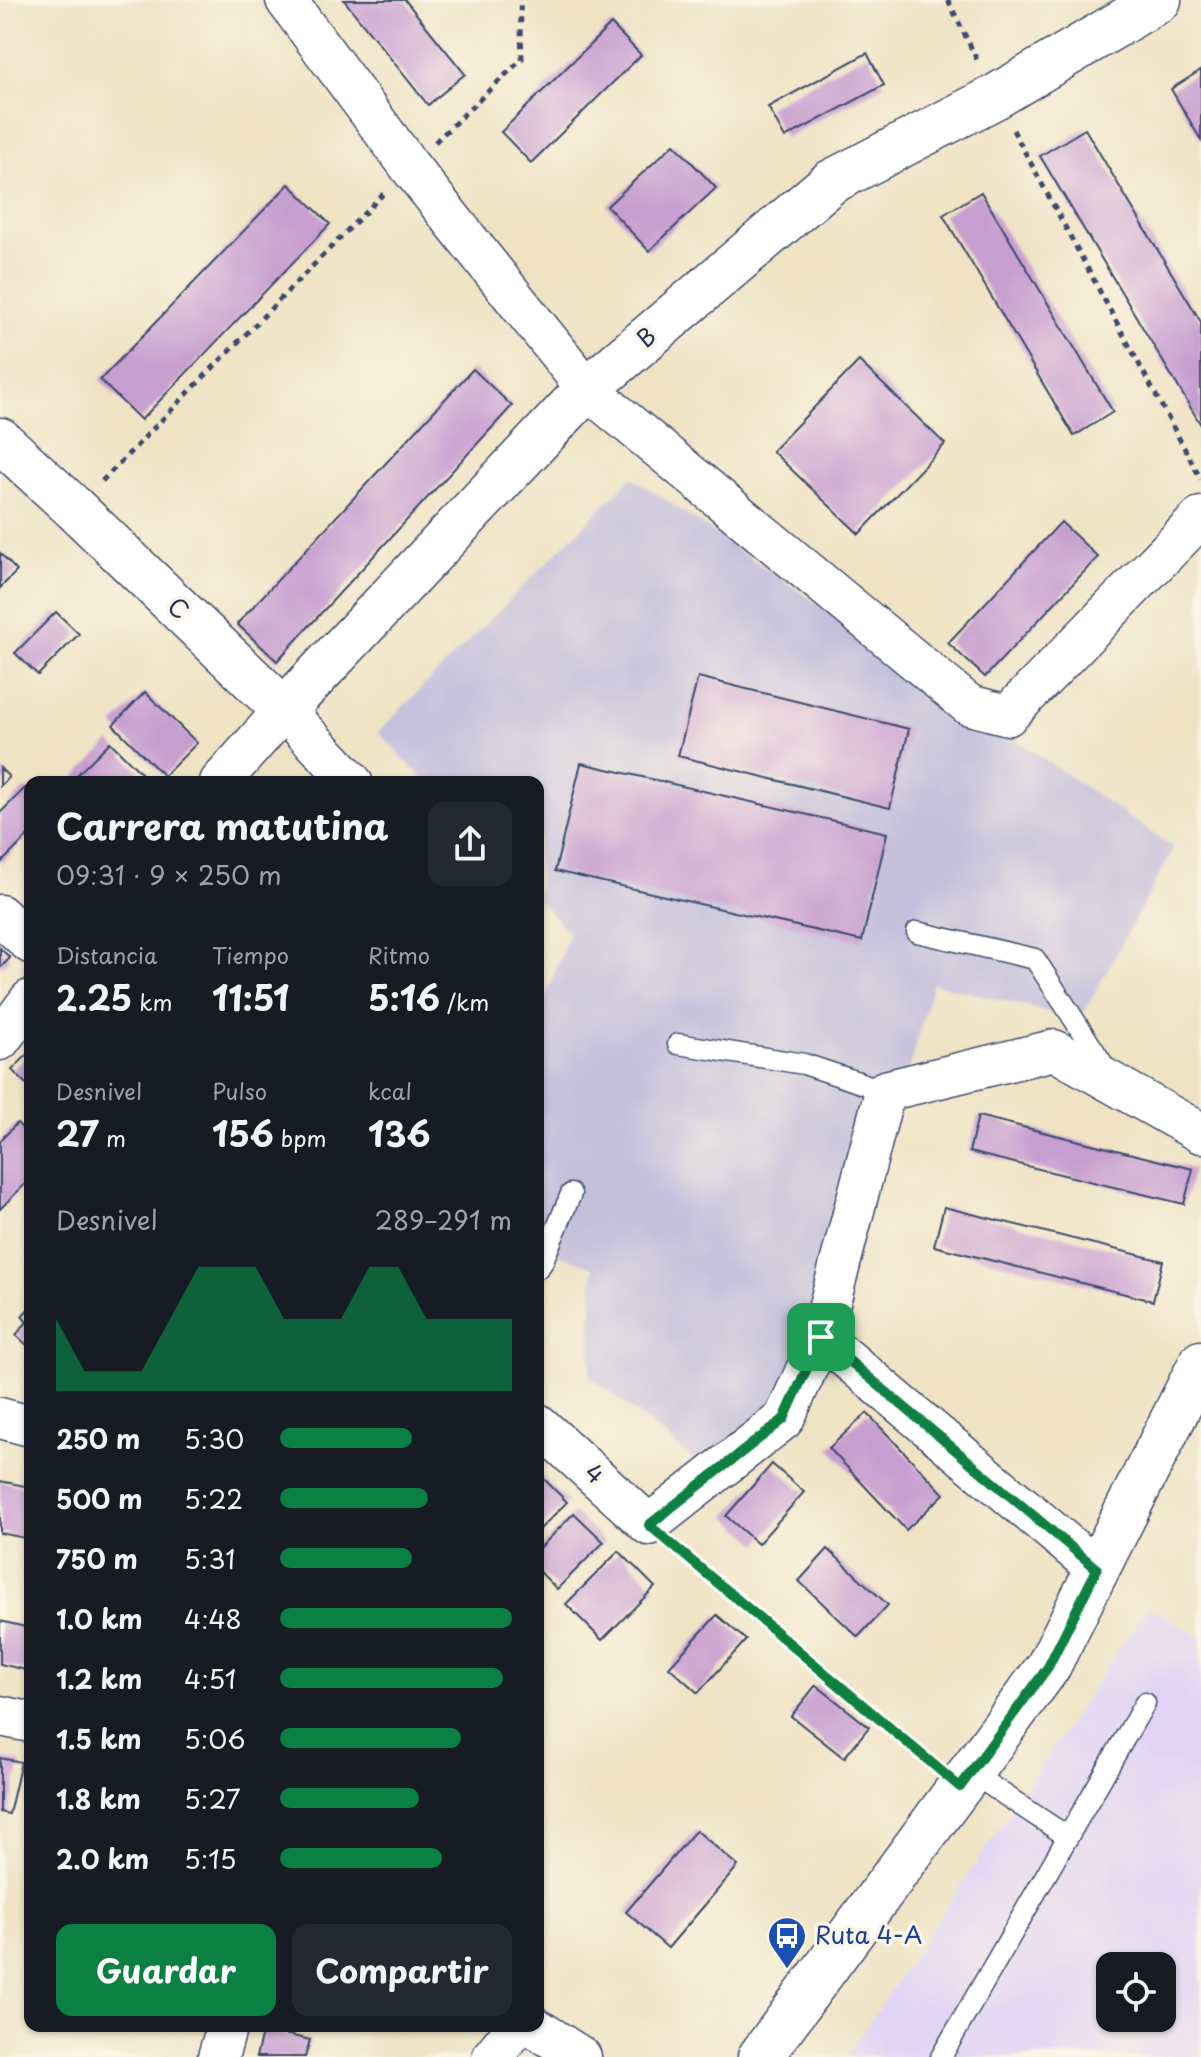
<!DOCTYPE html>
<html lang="es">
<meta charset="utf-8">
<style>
:root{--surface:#171b24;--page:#242831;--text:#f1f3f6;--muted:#9ea1a6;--accent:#0b8043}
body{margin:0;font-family:"Playpen Sans",sans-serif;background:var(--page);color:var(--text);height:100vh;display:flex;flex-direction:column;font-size:30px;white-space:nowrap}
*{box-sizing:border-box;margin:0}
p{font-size:26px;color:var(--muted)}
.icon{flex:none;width:44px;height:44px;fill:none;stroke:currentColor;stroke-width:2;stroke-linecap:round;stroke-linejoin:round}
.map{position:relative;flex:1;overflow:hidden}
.details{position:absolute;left:24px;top:776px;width:520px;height:1256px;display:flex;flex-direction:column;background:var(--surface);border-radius:16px;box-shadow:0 2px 6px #0004}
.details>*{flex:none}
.fabs{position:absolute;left:1096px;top:1952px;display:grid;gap:16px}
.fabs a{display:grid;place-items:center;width:80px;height:80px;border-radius:16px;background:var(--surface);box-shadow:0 2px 6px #0004;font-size:40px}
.pin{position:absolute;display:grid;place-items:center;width:68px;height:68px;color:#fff;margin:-34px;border-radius:16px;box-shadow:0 4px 12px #0006}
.round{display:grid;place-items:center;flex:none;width:84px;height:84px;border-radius:16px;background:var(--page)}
.summary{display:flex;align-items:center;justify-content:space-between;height:136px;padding:0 32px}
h1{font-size:36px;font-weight:700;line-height:60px}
.figures{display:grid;grid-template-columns:repeat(3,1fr);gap:12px;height:136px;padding:8px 32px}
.figures div{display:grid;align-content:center}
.figures b{font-size:34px;font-weight:700}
.figures small{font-size:22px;font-weight:400}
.figures p{font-size:22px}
.chart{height:224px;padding:16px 32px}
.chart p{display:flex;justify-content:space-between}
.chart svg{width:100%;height:144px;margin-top:8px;fill:var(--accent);opacity:.7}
.action{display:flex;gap:16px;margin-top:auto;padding:16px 32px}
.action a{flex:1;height:92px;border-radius:16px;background:var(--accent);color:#fff;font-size:32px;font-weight:700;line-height:92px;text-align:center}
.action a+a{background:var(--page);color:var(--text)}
ul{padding:0 32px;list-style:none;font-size:26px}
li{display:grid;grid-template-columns:128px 96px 1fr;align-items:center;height:60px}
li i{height:20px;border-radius:10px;background:var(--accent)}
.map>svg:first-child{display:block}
.built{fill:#e0d4f4;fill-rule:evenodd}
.industrial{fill:#c4c0db}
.building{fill:#c79ed0}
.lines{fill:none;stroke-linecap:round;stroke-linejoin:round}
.service-casing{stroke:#3b4a6d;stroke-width:23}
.minor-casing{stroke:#3b4a6d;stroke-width:43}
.tertiary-casing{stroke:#3b4a6d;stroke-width:47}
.path{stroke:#3b4a6d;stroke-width:5;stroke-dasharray:6 6;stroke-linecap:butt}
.service{stroke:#fff;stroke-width:20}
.minor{stroke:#fff;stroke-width:40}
.tertiary{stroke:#fff;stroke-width:44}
.route-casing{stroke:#fff;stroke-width:16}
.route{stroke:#0b8043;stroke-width:10}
.labels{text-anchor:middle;stroke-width:7;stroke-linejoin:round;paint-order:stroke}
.street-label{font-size:24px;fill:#1b2f5e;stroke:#fcf5e5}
.transit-label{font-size:24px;fill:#164399;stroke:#fcf5e5;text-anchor:start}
</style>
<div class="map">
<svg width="1201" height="2057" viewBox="0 0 1201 2057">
<rect width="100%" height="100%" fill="#fcf5e5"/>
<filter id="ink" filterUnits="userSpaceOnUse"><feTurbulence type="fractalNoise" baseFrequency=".0125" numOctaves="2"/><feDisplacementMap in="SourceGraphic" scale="16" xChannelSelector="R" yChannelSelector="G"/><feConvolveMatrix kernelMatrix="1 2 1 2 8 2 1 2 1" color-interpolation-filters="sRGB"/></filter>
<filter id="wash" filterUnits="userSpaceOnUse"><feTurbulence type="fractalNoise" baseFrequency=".006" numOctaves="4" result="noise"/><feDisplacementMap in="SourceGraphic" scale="32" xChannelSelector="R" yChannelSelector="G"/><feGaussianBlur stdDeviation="1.8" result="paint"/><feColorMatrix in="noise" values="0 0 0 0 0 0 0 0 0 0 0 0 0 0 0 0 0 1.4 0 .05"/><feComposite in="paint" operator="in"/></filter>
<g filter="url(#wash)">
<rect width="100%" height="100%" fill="#efe3c4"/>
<!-- built -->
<path class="built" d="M1147,1607l54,29v421h-355zM1110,1966h52v52h-52z"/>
<!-- industrial -->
<path class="industrial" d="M632,477l542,371 -94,172 -147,-37 -110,399 -124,81 -109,-87 3,-109 -55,-20v-230l31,-84 -31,-33v-118h-112l-48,-50z"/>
<g id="blocks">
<!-- building -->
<g class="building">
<path d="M344,0h61l60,74 -37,31z"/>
<path d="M611,24l30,31 -110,108 -30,-31z"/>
<path d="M867,53l17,32 -99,53 -17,-31z"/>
<path d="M1201,70v70l-30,-51z"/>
<path d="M1085,129l116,193v103l-161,-269z"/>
<path d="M674,144l42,44 -67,63 -42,-45z"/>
<path d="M289,184l41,40 -189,196 -41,-40z"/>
<path d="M981,192l132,220 -39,24 -131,-221z"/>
<path d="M859,361l86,83 -86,90 -87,-83z"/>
<path d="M473,369l39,37 -235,255 -40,-37z"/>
<path d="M1061,522l37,35 -113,120 -37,-34z"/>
<path d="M0,553l17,18 -17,17z"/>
<path d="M56,612l23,22 -41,41 -23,-22z"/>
<path d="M698,677l211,52 -19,79 -212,-52z"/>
<path d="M145,692l52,51 -33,33 -51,-51z"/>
<path d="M110,742l40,40h-70l-5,-5z"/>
<path d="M581,763l306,70 -25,108 -307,-70z"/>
<path d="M0,768l9,9 -9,9z"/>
<path d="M25,788l5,4v42l-30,30v-51z"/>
<path d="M0,948l10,10 -10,10z"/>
<path d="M30,1052v36l-18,-18z"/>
<path d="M978,1116l215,53 -9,35 -215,-52z"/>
<path d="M17,1123l13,13v43l-30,30v-68z"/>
<path d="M944,1207l219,54 -10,40 -219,-55z"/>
<path d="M30,1307v41l-14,-13 11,-13 -5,-6z"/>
<path d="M867,1413l77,81 -38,36 -77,-82z"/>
<path d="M772,1464l32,28 -46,52 -32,-28z"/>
<path d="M541,1476l26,26 -29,29v-52z"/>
<path d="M0,1481l30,6v52l-30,-6z"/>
<path d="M574,1513l30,29 -47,47 -19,-19v-20z"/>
<path d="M828,1549l60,56 -30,32 -59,-56z"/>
<path d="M619,1551l36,36 -53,53 -36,-36z"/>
<path d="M717,1615l29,25 -48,53 -29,-26z"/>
<path d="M0,1621l30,7v43l-30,-7z"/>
<path d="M816,1685l53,42 -25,31 -53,-42z"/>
<path d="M0,1758l21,4 -12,52 -9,-2z"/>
<path d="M696,1830l42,36 -70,82 -42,-36z"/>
<path d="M263,2029l47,11 -5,17h-49z"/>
</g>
</g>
</g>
<g filter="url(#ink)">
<use href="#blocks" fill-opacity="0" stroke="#3b4a6d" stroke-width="2"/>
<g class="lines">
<!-- service casing -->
<g class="service-casing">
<g id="service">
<path d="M917,932l118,27 73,113"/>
<path d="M678,1044l126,20 81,27"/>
<path d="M538,1268l4,-5 29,-69"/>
<path d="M970,1772l98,65"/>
<path d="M941,2057l204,-354"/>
</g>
</g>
<!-- minor casing -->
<g class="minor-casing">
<g id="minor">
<path d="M286,0l124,167 177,222 382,316 39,10 193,-198"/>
<path d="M220,782l64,-72 68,72"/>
<path d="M0,915l30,28"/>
<path d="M0,1040l30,-40"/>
<path d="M0,1418l30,8"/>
<path d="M538,1424l111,101 135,-106 37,-82"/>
<path d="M1097,1569l-276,-232 64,-246 169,-41 147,83"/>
<path d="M0,1716l30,6"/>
<path d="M533,2026l48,31"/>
<path d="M218,2057l9,-31"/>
<path d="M492,2057l25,-31"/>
</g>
</g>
<!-- tertiary casing -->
<g class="tertiary-casing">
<g id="tertiary">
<path d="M0,440l75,69 209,201 303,-321 244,-207 164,-85 164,-97"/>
<path d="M760,2057l288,-390 153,-304"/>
</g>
</g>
<!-- path -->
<g class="path">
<path d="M948,0l31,64"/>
<path d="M1013,130l188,349"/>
<path d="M435,142l87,-83 -2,-59"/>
<path d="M102,481l284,-290"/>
<path d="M677,1549l252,213"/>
</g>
<!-- service -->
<use href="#service" class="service"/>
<!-- minor -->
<use href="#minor" class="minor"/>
<!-- tertiary -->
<use href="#tertiary" class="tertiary"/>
</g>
</g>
<g class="lines" filter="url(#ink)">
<!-- route casing -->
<g class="route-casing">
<path id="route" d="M821,1337l276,232 -49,98 -88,120 -311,-262 135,-106z"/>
</g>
<!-- route -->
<use href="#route" class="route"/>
</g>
<!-- icons -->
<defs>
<g id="bus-pin" transform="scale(2)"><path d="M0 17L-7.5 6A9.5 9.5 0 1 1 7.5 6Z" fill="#1a4fb4" stroke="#fcf5e5"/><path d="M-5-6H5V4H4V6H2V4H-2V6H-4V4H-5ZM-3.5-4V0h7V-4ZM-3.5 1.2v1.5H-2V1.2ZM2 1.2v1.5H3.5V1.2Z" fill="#fff"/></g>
</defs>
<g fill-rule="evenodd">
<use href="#bus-pin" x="787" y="1936"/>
</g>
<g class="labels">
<!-- street labels -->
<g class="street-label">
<text transform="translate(647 338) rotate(-40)" y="8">B</text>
<text transform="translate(178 609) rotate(44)" y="8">C</text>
<text transform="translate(594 1474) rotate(42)" y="8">4</text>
</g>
<!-- transit labels -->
<g class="transit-label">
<text x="815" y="1944">Ruta 4-A</text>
</g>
</g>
</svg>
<div class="fabs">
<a><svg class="icon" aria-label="locate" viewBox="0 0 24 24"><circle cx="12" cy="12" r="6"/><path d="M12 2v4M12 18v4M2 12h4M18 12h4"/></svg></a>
</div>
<div class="pin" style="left:821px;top:1337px;background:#1e9e55"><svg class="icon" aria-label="arrive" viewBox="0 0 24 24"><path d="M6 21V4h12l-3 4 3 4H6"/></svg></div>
<section class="details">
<div class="summary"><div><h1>Carrera matutina</h1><p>09:31 · 9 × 250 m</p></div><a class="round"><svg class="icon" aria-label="share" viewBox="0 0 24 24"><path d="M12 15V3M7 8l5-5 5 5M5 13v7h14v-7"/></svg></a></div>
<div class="figures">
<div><p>Distancia</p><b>2.25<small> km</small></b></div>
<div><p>Tiempo</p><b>11:51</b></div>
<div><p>Ritmo</p><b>5:16<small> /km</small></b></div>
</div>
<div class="figures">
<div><p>Desnivel</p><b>27<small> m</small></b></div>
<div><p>Pulso</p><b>156<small> bpm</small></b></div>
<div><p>kcal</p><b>136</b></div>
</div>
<div class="chart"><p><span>Desnivel</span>289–291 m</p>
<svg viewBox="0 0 160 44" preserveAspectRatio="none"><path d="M0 44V22L10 38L20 38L30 38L40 22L50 6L60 6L70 6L80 22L90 22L100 22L110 6L120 6L130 22L140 22L150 22L160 22V44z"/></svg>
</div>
<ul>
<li><b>250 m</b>5:30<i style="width:57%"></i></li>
<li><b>500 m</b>5:22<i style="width:64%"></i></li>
<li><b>750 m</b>5:31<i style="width:57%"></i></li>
<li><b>1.0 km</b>4:48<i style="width:100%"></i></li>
<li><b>1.2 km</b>4:51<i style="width:96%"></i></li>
<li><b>1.5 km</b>5:06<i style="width:78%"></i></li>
<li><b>1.8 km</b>5:27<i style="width:60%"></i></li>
<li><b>2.0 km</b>5:15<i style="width:70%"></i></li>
</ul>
<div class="action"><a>Guardar</a><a>Compartir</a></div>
</section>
</div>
